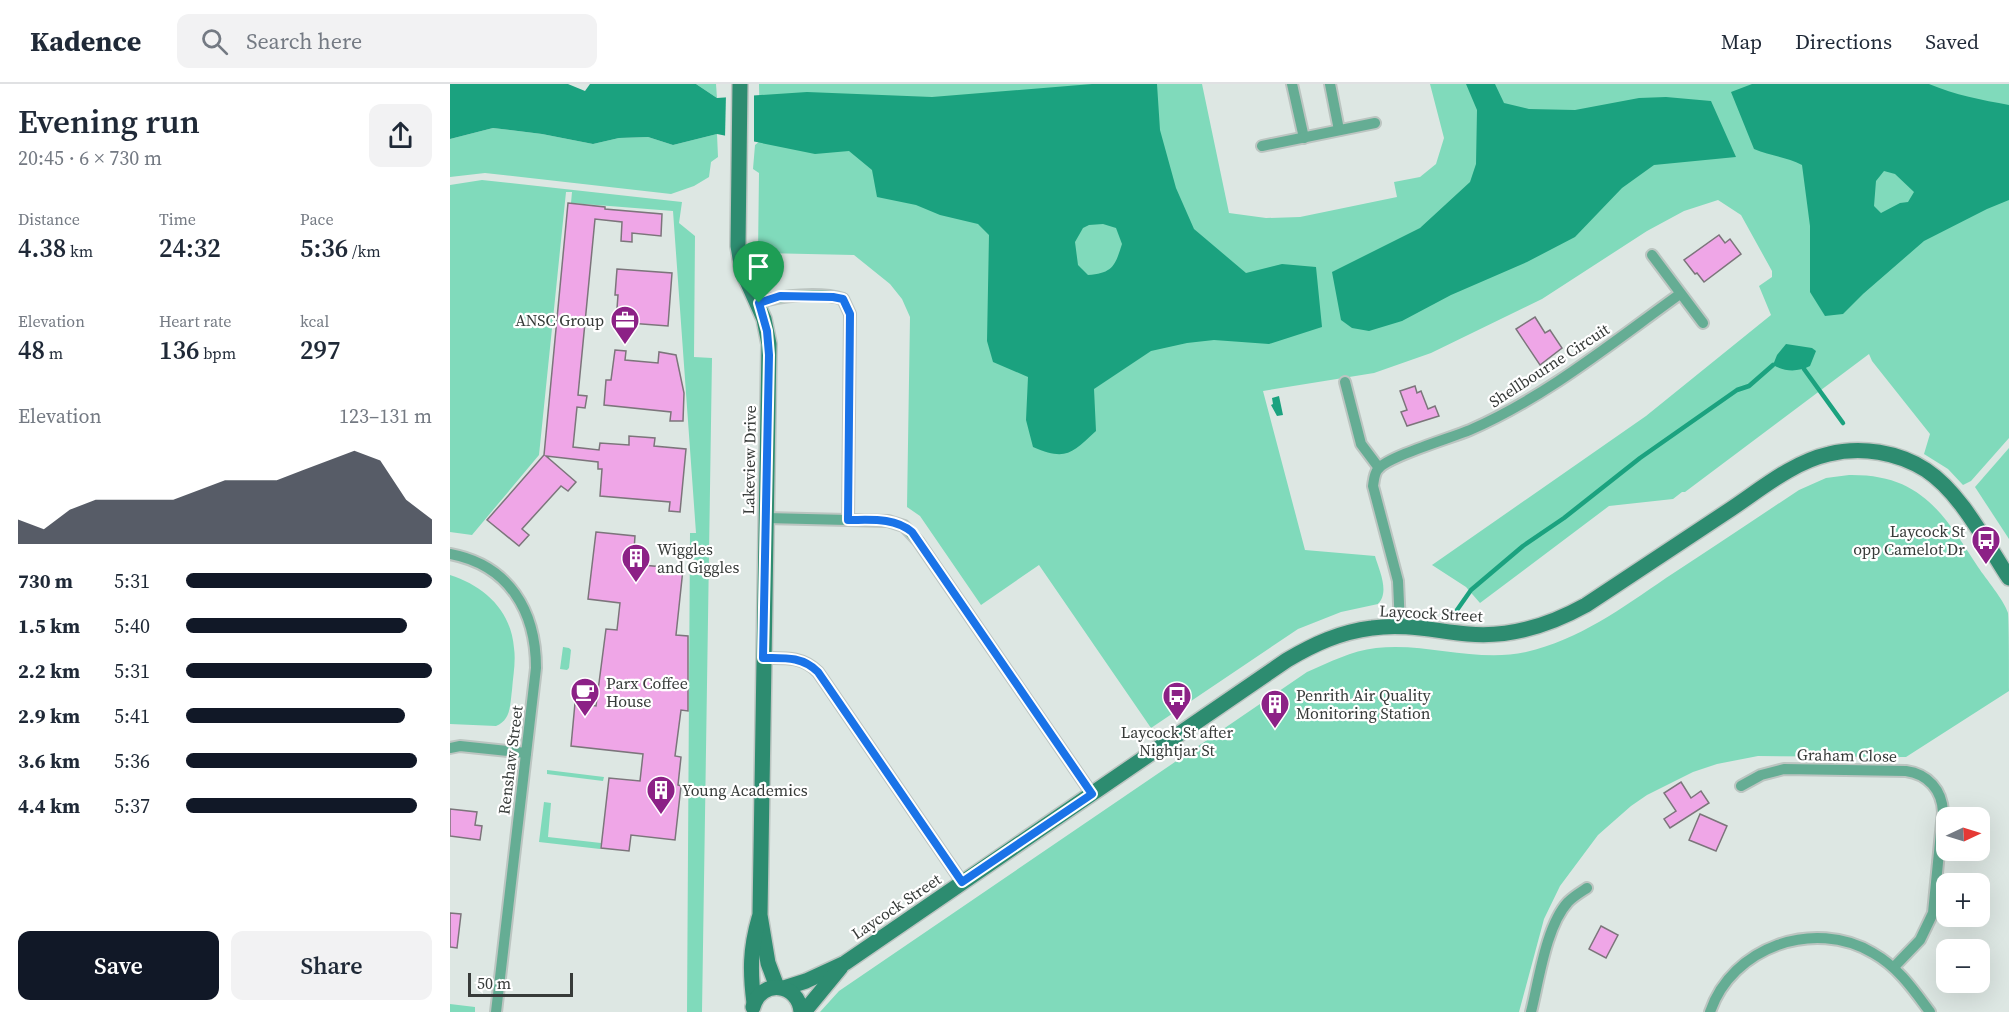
<!DOCTYPE html>
<meta charset="utf-8">
<style>
:root{--surface:#fff;--page:#f2f2f3;--text:#1f2937;--muted:#747a83;--line:#e0e1e3;--accent:#111827}
body{margin:0;font-family:"Source Serif 4",serif;background:var(--page);color:var(--text);height:100vh;display:flex;flex-direction:column;font-size:22px;white-space:nowrap}
*{box-sizing:border-box;margin:0}
p{font-size:20px;color:var(--muted)}
.icon{flex:none;width:33px;height:33px;fill:none;stroke:currentColor;stroke-width:2;stroke-linecap:round;stroke-linejoin:round}
.map{position:relative;flex:1;overflow:hidden}
.details{display:flex;flex-direction:column;background:var(--surface);width:450px}
.details>*{flex:none}
.needle{width:39px;rotate:86deg}
.controls{position:absolute;left:1486px;top:723px;display:grid;gap:12px}
.controls a{display:grid;place-items:center;width:54px;height:54px;border-radius:12px;background:var(--surface);box-shadow:0 6px 24px #0002;font-size:30px}
.scale{position:absolute;left:18px;bottom:15px;width:105px;box-sizing:border-box;padding-left:6px;border:3px solid #373b39;border-top:0;font-size:16px;line-height:21px;white-space:nowrap;color:#373b39;-webkit-text-stroke:4px #fff;paint-order:stroke}
.pin{position:absolute;display:grid;place-items:center;width:51px;height:51px;color:#fff;margin:-62px -26px;border-radius:50% 50% 50% 0;rotate:-45deg;box-shadow:0 0 6px #0007}
.pin .icon{rotate:45deg}
.round{display:grid;place-items:center;flex:none;width:63px;height:63px;border-radius:12px;background:var(--page)}
.head{display:flex;align-items:center;justify-content:space-between;height:102px;padding:0 18px}
h1{font-size:33px;font-weight:600;line-height:45px}
.metrics{display:grid;grid-template-columns:repeat(3,1fr);gap:9px;height:102px;padding:6px 18px}
.metrics div{display:grid;align-content:center}
.metrics b{font-size:26px;font-weight:600}
.metrics small{font-size:16px;font-weight:400}
.metrics p{font-size:16px}
.chart{height:168px;padding:12px 18px}
.chart p{display:flex;justify-content:space-between}
.chart svg{width:100%;height:108px;margin-top:6px;fill:var(--accent);opacity:.7}
.cta{display:flex;gap:12px;margin-top:auto;padding:12px 18px}
.cta a{flex:1;height:69px;border-radius:12px;background:var(--accent);color:#fff;font-size:24px;font-weight:600;line-height:69px;text-align:center}
.cta a+a{background:var(--page);color:var(--text)}
ul{padding:0 18px;list-style:none;font-size:20px}
li{display:grid;grid-template-columns:96px 72px 1fr;align-items:center;height:45px}
li i{height:15px;border-radius:8px;background:var(--accent)}
header{display:flex;align-items:center;gap:36px;box-sizing:border-box;height:84px;padding:0 30px;background:var(--surface);border-bottom:2px solid var(--line)}
header strong{font-size:28px}
nav{display:flex;gap:33px;margin-inline-start:auto;font-size:21px}
.search{width:420px;height:54px;background:var(--page);display:flex;align-items:center;gap:15px;box-sizing:border-box;padding:0 21px;border-radius:12px;color:var(--muted);font-size:22px}
main{display:flex;flex:1;min-height:0}
.map>svg:first-child{display:block}
.green{fill:#80dabb}
.water{fill:#1ba27f;fill-rule:evenodd}
.pier{fill:#dde7e3}
.lines{fill:none;stroke-linecap:round;stroke-linejoin:round}
.stream{stroke:#1ba27f;stroke-width:4.5}
.building{fill:#efa6e7;stroke:#7c757b;stroke-width:1.5}
.street-casing{stroke:#bcc5c1;stroke-width:14}
.secondary-casing{stroke:#bcc5c1;stroke-width:18}
.street{stroke:#65ad94;stroke-width:10}
.secondary{stroke:#2d8c70;stroke-width:15}
.route-casing{stroke:#fff;stroke-width:12}
.route{stroke:#1a73e8;stroke-width:8}
.labels{text-anchor:middle;stroke-width:4.5;stroke-linejoin:round;paint-order:stroke}
.poi-label{font-size:16px;fill:#373b39;stroke:#fff;text-anchor:start}
.street-label{font-size:16px;fill:#373b39;stroke:#fff}
</style>
<header>
<strong>Kadence</strong>
<div class="search"><svg class="icon" aria-label="search" viewBox="0 0 24 24"><circle cx="10" cy="10" r="6"/><path d="M15 15l6 6"/></svg>Search here</div>
<nav><a>Map</a><a>Directions</a><a>Saved</a></nav>
</header>
<main>
<section class="details">
<div class="head"><div><h1>Evening run</h1><p>20:45 · 6 × 730 m</p></div><a class="round"><svg class="icon" aria-label="share" viewBox="0 0 24 24"><path d="M12 15V3M7 8l5-5 5 5M5 13v7h14v-7"/></svg></a></div>
<div class="metrics">
<div><p>Distance</p><b>4.38<small> km</small></b></div>
<div><p>Time</p><b>24:32</b></div>
<div><p>Pace</p><b>5:36<small> /km</small></b></div>
</div>
<div class="metrics">
<div><p>Elevation</p><b>48<small> m</small></b></div>
<div><p>Heart rate</p><b>136<small> bpm</small></b></div>
<div><p>kcal</p><b>297</b></div>
</div>
<div class="chart"><p><span>Elevation</span>123–131 m</p>
<svg viewBox="0 0 160 44" preserveAspectRatio="none"><path d="M0 44V34L10 38L20 30L30 26L40 26L50 26L60 26L70 22L80 18L90 18L100 18L110 14L120 10L130 6L140 10L150 26L160 34V44z"/></svg>
</div>
<ul>
<li><b>730 m</b>5:31<i style="width:100%"></i></li>
<li><b>1.5 km</b>5:40<i style="width:90%"></i></li>
<li><b>2.2 km</b>5:31<i style="width:100%"></i></li>
<li><b>2.9 km</b>5:41<i style="width:89%"></i></li>
<li><b>3.6 km</b>5:36<i style="width:94%"></i></li>
<li><b>4.4 km</b>5:37<i style="width:94%"></i></li>
</ul>
<div class="cta"><a>Save</a><a>Share</a></div>
</section>
<div class="map">
<svg width="1559" height="928" viewBox="0 0 1559 928">
<rect width="100%" height="100%" fill="#dde7e3"/>
<!-- green -->
<g class="green">
<path d="M246,0h20l1,14z"/>
<path d="M309,0h443l27,129 37,5 34,-1 97,-20 -3,-15 26,-5 16,-13 8,-26 -14,-54h579v354l-38,43 -8,4 -15,-16 -24,-15 6,-20 -58,-73 -3,-7 -184,138h-3l-9,7 -64,7 -129,97 -14,-16 -34,-22 214,-149 125,-101 -12,-29 13,-9v-6l-31,-56 -23,-15 -34,11 -37,20 -105,68 -111,54 -57,20 -111,18 42,159 70,6c4,14 15,36 3,48l-37,8 -43,17 -147,99 -112,-163 -58,40 -61,-89 -13,-9 3,-190 -8,-18 -12,-15 -36,-29 -96,-2 1,-80 -6,-4 2,-24 5,-4z"/>
<path d="M43,44l49,6 51,10 26,-6 29,-1 25,8 44,-11 1,23 -7,5 -2,15 -15,9 -23,8 -186,-21 -35,4v-38z"/>
<path d="M32,96l200,22 -3,21 16,13 -1,121 18,1 -10,654h-15l3,-479h6l-23,-322 -102,-8 1,-11h-6l-27,263 -67,80 -22,-3v-347z"/>
<path d="M1559,364v91l-34,-52z"/>
<path d="M1399,391c72,-1 94,38 129,92 8,12 26,33 30,46 1,10 1,63 1,78l-103,66 -148,-1 -41,8 -24,8 -46,23 -16,11 -33,29 -38,51 -16,33 -25,93h-699l19,-21 468,-319c23,-10 44,-21 69,-24 50,-6 100,15 150,4 53,-12 96,-44 140,-74 45,-29 89,-59 133,-88l27,-12z"/>
<path d="M0,491c34,11 61,35 64,73 2,14 -1,28 -2,42 -2,15 -1,30 -16,36l-46,-2z"/>
<path d="M113,563l6,1 2,2 -2,18 -2,2 -7,-1z"/>
<path d="M97,686l57,7 -1,4 -56,-7z"/>
<path d="M94,718l7,1 -3,34 53,6 -1,6 -61,-7z"/>
<path d="M0,920l25,3v5h-25z"/>
</g>
<!-- water -->
<g class="water">
<path d="M0,0h118l17,7 5,-7h106l21,14 90,-6 125,5 160,-13h65l3,46 16,58 18,41 52,44 36,-9 34,3 6,60 -53,17 -55,-4 -27,3 -36,8 -57,38 2,42c-25,23 -30,30 -63,16l-7,-27 2,-43 -35,-15 -6,-21 2,-106 -11,-11 -38,-9 -24,-10 -39,-8 -5,-27 -23,-19 -34,3 -98,-20 -44,11 -25,-8 -29,1 -26,6 -51,-10 -49,-6 -43,11zM653,140l13,4 6,16c-7,22 -9,29 -34,31l-10,-10 -3,-23 8,-14 6,-3z"/>
<path d="M1016,0h29l9,19 25,6 46,1 64,-12 27,-1 45,4 25,56 -82,8 -32,23 -47,49 -48,25 -76,33 -49,26 -33,10 -17,-3 -11,-8 -9,-48 88,-44 50,-46 6,-18 1,-54z"/>
<path d="M1302,0h177c26,11 53,16 80,21v95l-22,9 -63,32 -61,53 -20,20 -18,2 -15,-24v-66l-8,-61c-15,-8 -32,-9 -48,-16l-23,-57zM1434,87l11,3 19,18 -6,10 -8,1 -19,10 -7,-7 2,-25z"/>
<path d="M1336,260l26,4 4,3 -6,15c-12,6 -25,6 -37,-1l4,-10z"/>
<path d="M829,312l4,19 -6,1 -6,-11 2,-1 -1,-6z"/>
</g>
<!-- pier -->
<path class="pier" d="M304,8v52l-29,-6 1,-44z"/>
<g class="lines">
<!-- stream -->
<g class="stream">
<path d="M1354,285l39,54"/>
<path d="M1007,526l14,-20 52,-44 41,-28 76,-60 97,-68 12,-4 24,-21"/>
</g>
</g>
<!-- building -->
<g class="building">
<path d="M118,119l37,4v2l57,5 -1,22 -29,-3v9l-11,-1 1,-19 -27,-3 -17,176 9,1 -2,12 -8,-1 -4,40 26,3 1,-7 29,2v-9l26,2 -1,8 32,3 -6,63 -11,-1 1,-9 -70,-6 2,-27h-4v-7l-52,-6 30,26 -8,9 -7,-5 -39,43 7,6 -10,11 -32,-26 57,-65z"/>
<path d="M1269,151l6,8 5,-4 11,15 -37,28 -7,-9 -2,1 -11,-14z"/>
<path d="M167,185l55,4 -4,53 -52,-4 2,-27h-3z"/>
<path d="M1085,233l10,16 5,-3 12,18 -22,17 -24,-36z"/>
<path d="M165,266l11,1 -1,9 33,3 1,-11 17,3 8,38 -1,28h-13l1,-9 -67,-7 2,-25h5z"/>
<path d="M965,302l2,7 4,-2 7,18 7,-3 4,10 -32,10 -6,-14 6,-2 -7,-19z"/>
<path d="M146,448l39,4 -2,28 50,5 -7,66 12,1v75l-7,-1 -6,46 6,1 -3,28 3,1 -6,54 -44,-5 -2,16 -28,-3 8,-70 31,3 3,-27 -72,-8 4,-43 21,3 10,-77 11,1 3,-27 -32,-4z"/>
<path d="M1231,698l10,16 10,-7 8,12 -39,25 -6,-9 12,-8 -12,-18z"/>
<path d="M0,725l27,3 -2,13 7,1 -2,14 -30,-4z"/>
<path d="M1250,730l27,12 -11,25 -27,-11z"/>
<path d="M0,829l11,1 -4,34 -7,-1z"/>
<path d="M1151,842l17,9 -12,23 -17,-9z"/>
</g>
<g class="lines">
<!-- street casing -->
<g class="street-casing">
<g id="street">
<path d="M842,0l12,54"/>
<path d="M880,0l9,46"/>
<path d="M812,62l113,-23"/>
<path d="M1202,171l51,68"/>
<path d="M309,219c20,-8 63,-11 84,-4l7,15 -2,206"/>
<path d="M895,298l16,62 18,24"/>
<path d="M316,434l122,3 16,5 14,15 174,253"/>
<path d="M0,470c59,11 86,57 86,114l-40,344"/>
<path d="M950,542l-2,-45 -25,-95c1,-6 1,-12 5,-17 11,-13 73,-31 92,-39 76,-33 143,-88 210,-136"/>
<path d="M313,574c22,0 39,-2 55,14l144,210"/>
<path d="M0,664l10,-2 66,7"/>
<path d="M1291,702l20,-11 23,-6 122,2c22,3 36,19 37,41l-10,101 -13,27 -26,27"/>
<path d="M1081,928c8,-32 15,-86 37,-110 6,-6 13,-10 19,-14"/>
<path d="M1260,928c22,-65 104,-94 163,-59 25,14 40,36 57,59"/>
</g>
</g>
<!-- secondary casing -->
<g class="secondary-casing">
<g id="secondary">
<path d="M290,0l-2,162 4,24 22,49 5,25 -9,571 8,48 9,24"/>
<path d="M334,904l22,-7 39,-18 442,-303c27,-16 53,-28 85,-32 33,-5 63,3 96,6 42,4 82,-9 118,-29 48,-32 96,-64 145,-96 30,-20 62,-47 98,-55 32,-8 69,-2 97,16 35,23 60,73 83,108"/>
<path d="M304,919c-4,-31 -4,-54 5,-85"/>
<path d="M303,923c8,-29 46,-24 48,5"/>
<path d="M354,928l37,-45"/>
</g>
</g>
<!-- street -->
<use href="#street" class="street"/>
<!-- secondary -->
<use href="#secondary" class="secondary"/>
</g>
<g class="lines">
<!-- route casing -->
<g class="route-casing">
<path id="route" d="M330,212l53,1 10,2 7,15 -2,206c22,0 46,-3 64,12l180,262 -130,88 -144,-210c-16,-16 -34,-14 -55,-14l6,-303 -2,-24 -8,-28z"/>
</g>
<!-- route -->
<use href="#route" class="route"/>
</g>
<!-- icons -->
<defs>
<g id="office-pin" transform="scale(1.5)"><path d="M0 17L-7.5 6A9.5 9.5 0 1 1 7.5 6Z" fill="#8c2186" stroke="#fff"/><path d="M-6-3h4V-5.5h4V-3h4V5H-6ZM-1-4.5V-3h2v-1.5ZM-6 0V1H6V0Z" fill="#fff"/></g>
<g id="bus-pin" transform="scale(1.5)"><path d="M0 17L-7.5 6A9.5 9.5 0 1 1 7.5 6Z" fill="#8c2186" stroke="#fff"/><path d="M-5-6H5V4H4V6H2V4H-2V6H-4V4H-5ZM-3.5-4V0h7V-4ZM-3.5 1.2v1.5H-2V1.2ZM2 1.2v1.5H3.5V1.2Z" fill="#fff"/></g>
<g id="building-pin" transform="scale(1.5)"><path d="M0 17L-7.5 6A9.5 9.5 0 1 1 7.5 6Z" fill="#8c2186" stroke="#fff"/><path d="M-4-6H4V6H1V3H-1V6H-4ZM-2.5-4.3h1.7v1.8h-1.7ZM.8-4.3h1.7v1.8H.8ZM-2.5-1h1.7V.8h-1.7ZM.8-1h1.7V.8H.8Z" fill="#fff"/></g>
<g id="cafe-pin" transform="scale(1.5)"><path d="M0 17L-7.5 6A9.5 9.5 0 1 1 7.5 6Z" fill="#8c2186" stroke="#fff"/><path d="M-5.5-4.5H6V0H3Q3 3.5 0 3.5H-2.5Q-5.5 3.5-5.5 0ZM3-3.2v2h1.7v-2ZM-6 4.5H4V6H-6Z" fill="#fff"/></g>
</defs>
<g fill-rule="evenodd">
<use href="#office-pin" x="175" y="236"/>
<use href="#bus-pin" x="1536" y="456"/>
<use href="#building-pin" x="186" y="474"/>
<use href="#cafe-pin" x="135" y="608"/>
<use href="#bus-pin" x="727" y="612"/>
<use href="#building-pin" x="825" y="620"/>
<use href="#building-pin" x="211" y="706"/>
</g>
<g class="labels">
<!-- poi labels -->
<g class="poi-label">
<text x="154" y="242" text-anchor="end">ANSC Group</text>
<text x="1515" y="453" text-anchor="end">Laycock St<tspan x="1515" dy="18">opp Camelot Dr</tspan></text>
<text x="207" y="471">Wiggles<tspan x="207" dy="18">and Giggles</tspan></text>
<text x="156" y="605">Parx Coffee<tspan x="156" dy="18">House</tspan></text>
<text x="846" y="617">Penrith Air Quality<tspan x="846" dy="18">Monitoring Station</tspan></text>
<text x="727" y="654" text-anchor="middle">Laycock St after<tspan x="727" dy="18">Nightjar St</tspan></text>
<text x="232" y="712">Young Academics</text>
</g>
<!-- street labels -->
<g class="street-label">
<text transform="translate(1099 281) rotate(-33)" y="6">Shellbourne Circuit</text>
<text transform="translate(299 376) rotate(-89)" y="6">Lakeview Drive</text>
<text transform="translate(981 529) rotate(3)" y="6">Laycock Street</text>
<text transform="translate(1397 671) rotate(1)" y="6">Graham Close</text>
<text transform="translate(60 676) rotate(-83)" y="6">Renshaw Street</text>
<text transform="translate(446 822) rotate(-34)" y="6">Laycock Street</text>
</g>
</g>
</svg>
<div class="controls">
<a><svg class="needle" viewBox="-14 -14 28 28"><path d="M0-13l5 13h-10z" fill="#e53935"/><path d="M0 13l5-13h-10z" fill="#747a83"/></svg></a>
<a>+</a>
<a>−</a>
</div>
<div class="scale">50 m</div>
<div class="pin" style="left:309px;top:219px;background:#1e9e55"><svg class="icon" aria-label="arrive" viewBox="0 0 24 24"><path d="M6 21V4h12l-3 4 3 4H6"/></svg></div>
</div>
</main>
